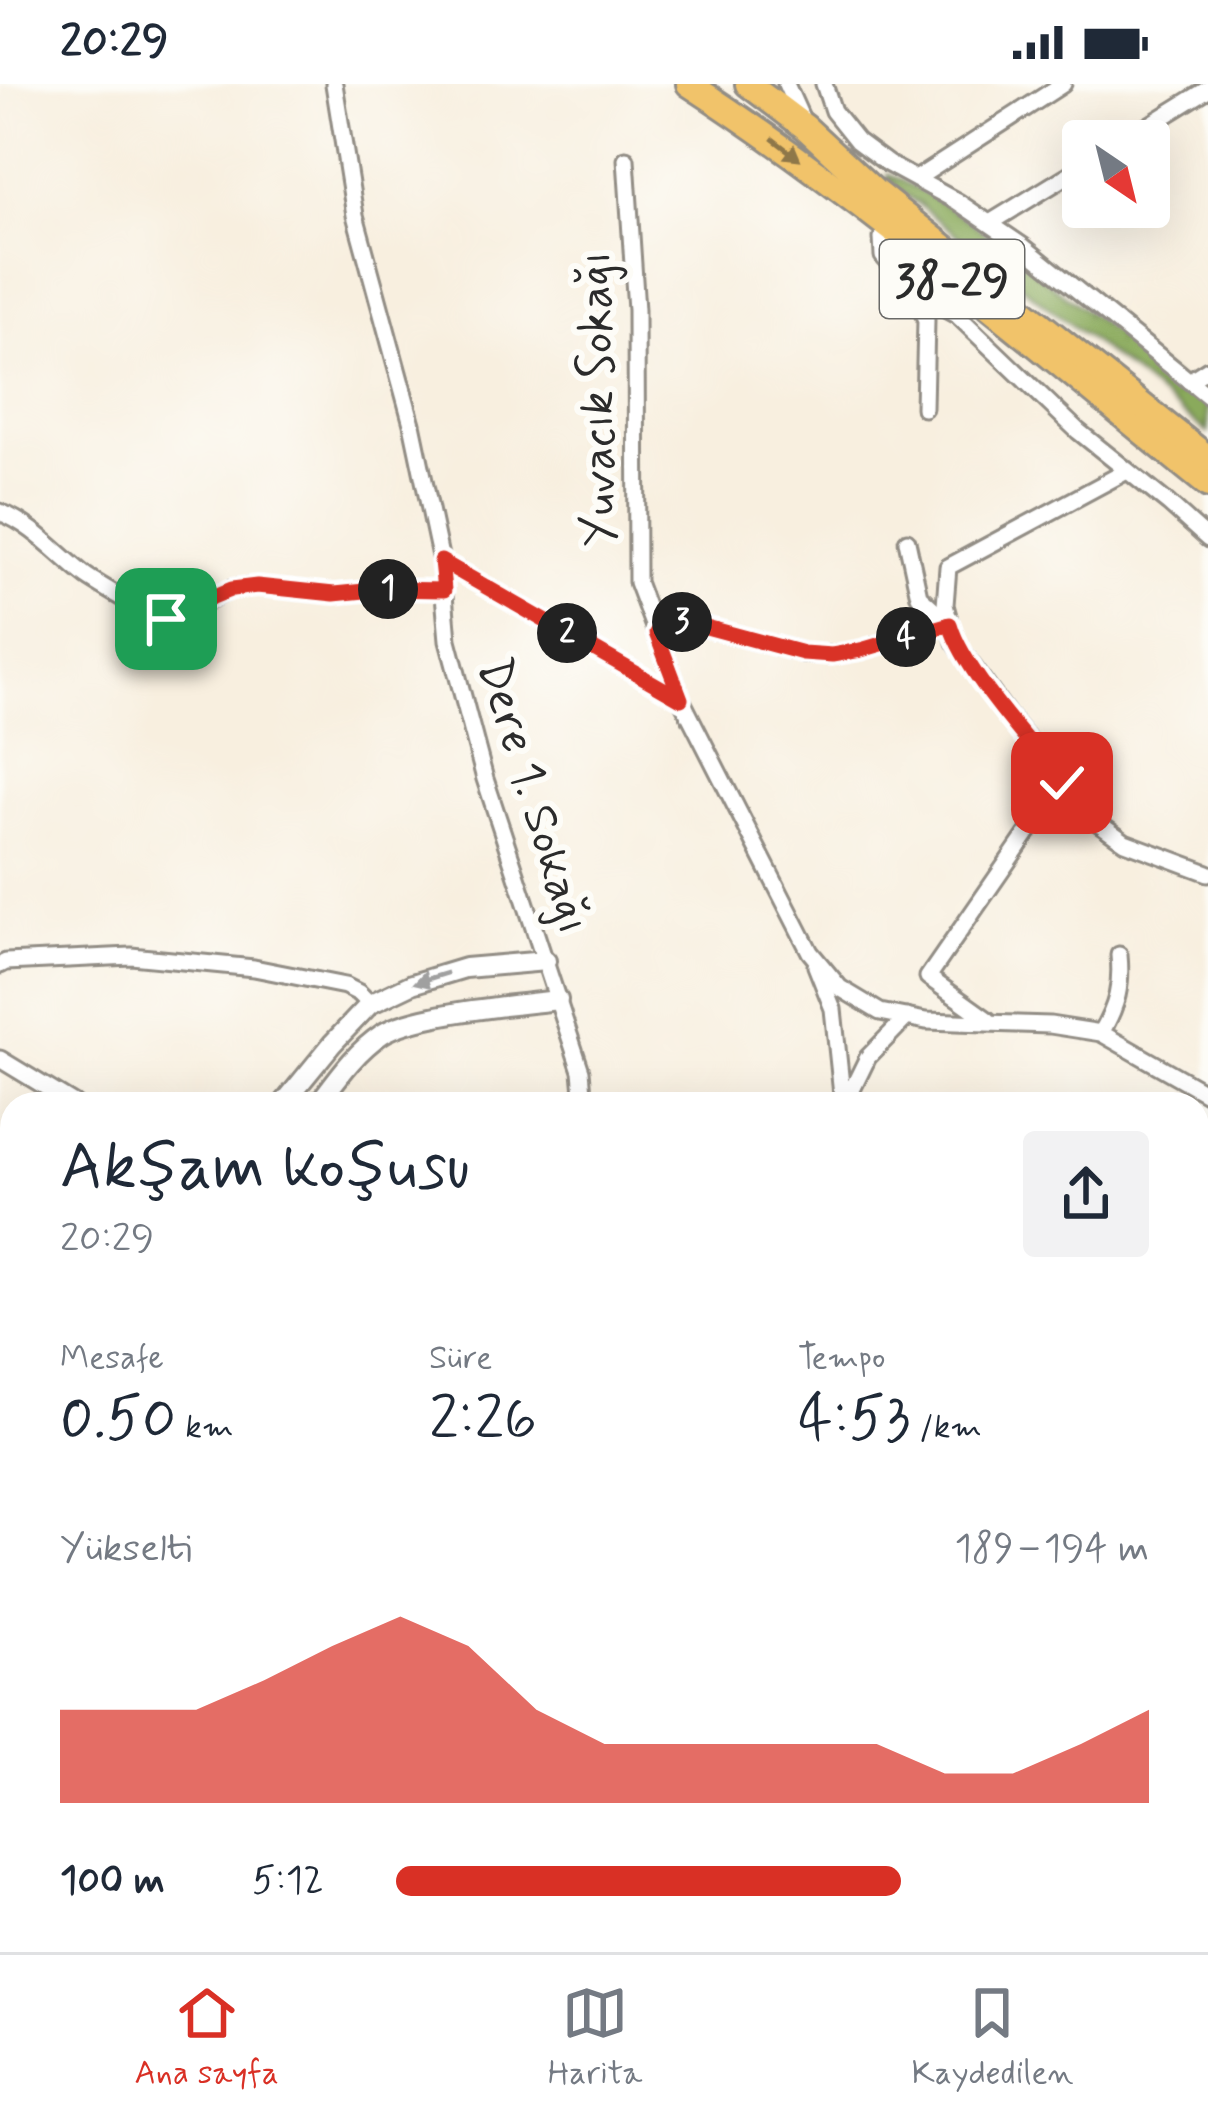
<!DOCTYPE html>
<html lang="tr">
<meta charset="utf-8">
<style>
:root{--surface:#fff;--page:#f2f2f3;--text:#1f2937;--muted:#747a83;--line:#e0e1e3;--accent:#d93025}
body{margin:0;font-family:Mynerve,sans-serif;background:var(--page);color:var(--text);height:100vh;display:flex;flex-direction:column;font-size:45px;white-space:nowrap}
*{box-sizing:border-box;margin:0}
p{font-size:39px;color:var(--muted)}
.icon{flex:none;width:66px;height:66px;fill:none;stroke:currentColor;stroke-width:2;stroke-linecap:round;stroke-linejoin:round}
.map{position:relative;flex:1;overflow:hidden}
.panel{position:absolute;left:0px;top:1008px;width:1209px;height:861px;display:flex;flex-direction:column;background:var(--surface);border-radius:36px 36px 0 0;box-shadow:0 12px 48px #0002}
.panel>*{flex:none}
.needle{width:78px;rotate:145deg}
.fabs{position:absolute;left:1062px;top:36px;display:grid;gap:24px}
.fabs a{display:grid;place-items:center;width:108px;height:108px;border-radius:12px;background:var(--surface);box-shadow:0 12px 48px #0002;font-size:60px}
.pin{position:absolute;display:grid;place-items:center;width:102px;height:102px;color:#fff;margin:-51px;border-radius:24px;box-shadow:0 6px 18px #0006}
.km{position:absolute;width:60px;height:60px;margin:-30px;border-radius:50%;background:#222;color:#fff;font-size:33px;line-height:60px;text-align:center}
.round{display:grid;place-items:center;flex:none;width:126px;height:126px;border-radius:12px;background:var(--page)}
.head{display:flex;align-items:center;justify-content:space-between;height:204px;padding:0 60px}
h1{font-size:66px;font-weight:600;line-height:90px}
.figures{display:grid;grid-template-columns:repeat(3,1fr);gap:18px;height:204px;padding:12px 60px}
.figures div{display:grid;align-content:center}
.figures b{font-size:60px;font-weight:600}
.figures small{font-size:33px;font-weight:400}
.figures p{font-size:33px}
.chart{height:336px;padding:24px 60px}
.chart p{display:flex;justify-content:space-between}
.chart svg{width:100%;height:216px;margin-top:12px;fill:var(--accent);opacity:.7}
ul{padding:0 60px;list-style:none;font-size:39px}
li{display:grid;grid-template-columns:192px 144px 1fr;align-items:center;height:90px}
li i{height:30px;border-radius:15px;background:var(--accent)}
.status{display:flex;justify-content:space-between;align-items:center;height:84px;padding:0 60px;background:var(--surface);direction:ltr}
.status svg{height:33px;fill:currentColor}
.dock{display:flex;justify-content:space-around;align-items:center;height:168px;border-top:3px solid var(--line);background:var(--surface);font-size:33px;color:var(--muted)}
.dock a{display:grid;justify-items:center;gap:6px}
.dock .current{color:var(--accent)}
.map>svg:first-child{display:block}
.forest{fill:url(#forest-crowns);stroke:#5a6a44;stroke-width:3}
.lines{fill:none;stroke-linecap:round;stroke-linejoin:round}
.minor-casing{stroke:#928d85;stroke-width:21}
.tertiary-casing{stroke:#928d85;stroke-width:24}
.trunk-casing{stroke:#928d85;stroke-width:30}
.minor{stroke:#fff;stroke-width:15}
.tertiary{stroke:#fff;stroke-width:18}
.trunk{stroke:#f1c36a;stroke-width:24}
.oneway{fill:#8e774a}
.oneway2{fill:#a0a0a0}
.route-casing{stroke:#fff;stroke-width:24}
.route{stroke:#d93025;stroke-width:15}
.labels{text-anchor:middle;stroke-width:12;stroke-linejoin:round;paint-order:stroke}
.shield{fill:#fdfcf7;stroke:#6a6a68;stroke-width:3}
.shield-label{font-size:45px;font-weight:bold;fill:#2b2b2b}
.street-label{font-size:48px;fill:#2b2b2b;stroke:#fdfcf7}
</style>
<div class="status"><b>20:29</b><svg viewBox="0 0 49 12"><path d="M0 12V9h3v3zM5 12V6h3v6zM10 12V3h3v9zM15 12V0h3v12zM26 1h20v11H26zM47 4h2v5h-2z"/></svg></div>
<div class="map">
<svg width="1208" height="1868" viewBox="0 0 1208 1868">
<defs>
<pattern id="forest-crowns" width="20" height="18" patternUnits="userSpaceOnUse" patternTransform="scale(3)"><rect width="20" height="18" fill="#8aaa5c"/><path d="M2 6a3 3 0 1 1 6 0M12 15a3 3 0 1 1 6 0" fill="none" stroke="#718b4c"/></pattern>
</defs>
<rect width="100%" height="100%" fill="#fdfcf7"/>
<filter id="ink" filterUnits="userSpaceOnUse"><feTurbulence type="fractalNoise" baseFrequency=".00833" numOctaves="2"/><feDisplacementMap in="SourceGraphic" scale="24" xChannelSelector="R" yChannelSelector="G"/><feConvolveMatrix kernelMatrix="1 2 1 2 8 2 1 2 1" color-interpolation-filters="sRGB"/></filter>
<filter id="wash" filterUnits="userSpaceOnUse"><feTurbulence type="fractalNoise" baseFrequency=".004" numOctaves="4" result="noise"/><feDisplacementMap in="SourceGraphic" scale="48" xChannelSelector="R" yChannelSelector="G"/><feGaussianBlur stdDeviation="2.7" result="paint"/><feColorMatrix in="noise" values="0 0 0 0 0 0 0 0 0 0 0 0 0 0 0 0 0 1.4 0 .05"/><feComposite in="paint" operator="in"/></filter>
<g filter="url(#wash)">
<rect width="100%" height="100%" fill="#f8efdf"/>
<!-- forest -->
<path class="forest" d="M888,89l44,24 39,25 237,183v28l-321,-253z"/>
</g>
<g filter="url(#ink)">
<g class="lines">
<!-- minor casing -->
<g class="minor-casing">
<g id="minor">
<path d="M334,0l21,131 57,209 29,137 7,79 37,139 96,292 3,33"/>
<path d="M786,0l18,40"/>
<path d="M824,0l9,27 24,30 31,23 70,38 66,45 184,149"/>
<path d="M1124,57l84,-52"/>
<path d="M626,75l10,151 1,272 44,117 129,253 30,36 40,24 46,9 124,4 51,8 107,61"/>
<path d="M916,95l147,-95"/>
<path d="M990,139l93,-57"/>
<path d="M889,144l-7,10 1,18 31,36 44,24 120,115 91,73 39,35"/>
<path d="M914,208l12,28 -2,88"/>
<path d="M1189,297l19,-12"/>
<path d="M1127,387l-179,96 -3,38 10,37 52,72 83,103 35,25 83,31"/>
<path d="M0,428c35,14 57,42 86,64 22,15 45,27 68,40l23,1 54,-28 26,-3 77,8 51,-5 59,1"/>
<path d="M907,457l12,55 31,28"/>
<path d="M441,477l240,138"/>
<path d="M656,549l28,-12 119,32 29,2 29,-5 89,-26"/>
<path d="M0,881l6,-3 125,-6 123,12 91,18 14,7 11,11"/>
<path d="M816,882l17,43 10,95"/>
<path d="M988,936l-60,-43 134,-194"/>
<path d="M1101,949c16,-27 21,-47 18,-78"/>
<path d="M0,975l74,45"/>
<path d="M845,1020l23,-47 39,-40"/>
<path d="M1197,1074l11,5"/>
<path d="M1197,1385l11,9"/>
<path d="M0,1496l12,4"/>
<path d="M0,1815l12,8"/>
<path d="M54,1857l7,11"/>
<path d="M292,1857l2,11"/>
<path d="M846,1857l6,11"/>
<path d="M910,1857l6,11"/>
<path d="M533,1868l1,-11"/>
</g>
</g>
<!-- tertiary casing -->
<g class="tertiary-casing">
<g id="tertiary">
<path d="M283,1020l49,-60 38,-40 42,-20 53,-16 81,-7"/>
<path d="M318,1020c19,-25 37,-52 64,-70 31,-21 135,-29 176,-34"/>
<path d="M0,1557l12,-28"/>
<path d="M0,1632l12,-27"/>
</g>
</g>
<!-- trunk casing -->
<g class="trunk-casing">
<g id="trunk">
<path d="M689,0c183,119 349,264 519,401"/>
<path d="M748,0l57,43 69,64 334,267"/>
</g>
</g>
<!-- minor -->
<use href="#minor" class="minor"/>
<!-- tertiary -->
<use href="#tertiary" class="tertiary"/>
<!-- trunk -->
<use href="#trunk" class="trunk"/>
</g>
<!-- one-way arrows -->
<defs><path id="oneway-solid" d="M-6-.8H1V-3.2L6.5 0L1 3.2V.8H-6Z" transform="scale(3)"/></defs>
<use class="oneway" href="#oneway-solid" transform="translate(786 65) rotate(37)"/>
<use class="oneway2" href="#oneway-solid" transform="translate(431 894) rotate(163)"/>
</g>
<g class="lines" filter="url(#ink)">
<!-- route casing -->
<g class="route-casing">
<path id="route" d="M166,535l11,-2 26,-16 29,-12 25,-3 77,8 51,-5 59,1 -3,-29 240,138 -25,-66 28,-12 119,32 29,2 29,-5 89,-26c13,46 80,119 112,159"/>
</g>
<!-- route -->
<use href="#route" class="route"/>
</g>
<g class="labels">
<!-- shield labels -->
<rect class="shield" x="880" y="156" width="144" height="78" rx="9"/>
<g class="shield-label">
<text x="952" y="211">38-29</text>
</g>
<!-- street labels -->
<g class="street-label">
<text transform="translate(595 315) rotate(-91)" y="17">Yuvacık Sokağı</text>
<text transform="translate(536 711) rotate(73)" y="17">Dere 1. Sokağı</text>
</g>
</g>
</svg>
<div class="fabs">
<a><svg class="needle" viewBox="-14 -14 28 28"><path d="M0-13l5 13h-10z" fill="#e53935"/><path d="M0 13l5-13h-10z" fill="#747a83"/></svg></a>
</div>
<div class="pin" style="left:166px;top:535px;background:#1e9e55"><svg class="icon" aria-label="arrive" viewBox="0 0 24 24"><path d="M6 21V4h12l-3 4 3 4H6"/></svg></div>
<div class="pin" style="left:1062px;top:699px;background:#d93025"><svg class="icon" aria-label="check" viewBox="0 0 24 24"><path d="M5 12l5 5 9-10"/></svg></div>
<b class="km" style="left:388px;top:505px">1</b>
<b class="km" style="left:567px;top:549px">2</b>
<b class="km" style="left:682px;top:538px">3</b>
<b class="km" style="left:906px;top:553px">4</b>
<section class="panel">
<div class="head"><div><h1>Akşam koşusu</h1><p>20:29</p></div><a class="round"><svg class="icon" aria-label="share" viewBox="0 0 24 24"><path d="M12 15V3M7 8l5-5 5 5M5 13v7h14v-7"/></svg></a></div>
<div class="figures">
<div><p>Mesafe</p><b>0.50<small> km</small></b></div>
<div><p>Süre</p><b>2:26</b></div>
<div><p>Tempo</p><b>4:53<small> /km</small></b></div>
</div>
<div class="chart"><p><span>Yükselti</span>189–194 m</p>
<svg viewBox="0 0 160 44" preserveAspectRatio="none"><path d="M0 44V25L10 25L20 25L30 19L40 12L50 6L60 12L70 25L80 32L90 32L100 32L110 32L120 32L130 38L140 38L150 32L160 25V44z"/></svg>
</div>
<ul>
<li><b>100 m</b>5:12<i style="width:67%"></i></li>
</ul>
</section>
</div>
<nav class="dock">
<a class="current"><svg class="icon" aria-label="home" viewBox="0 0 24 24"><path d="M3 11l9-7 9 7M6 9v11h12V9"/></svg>Ana sayfa</a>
<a><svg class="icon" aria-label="map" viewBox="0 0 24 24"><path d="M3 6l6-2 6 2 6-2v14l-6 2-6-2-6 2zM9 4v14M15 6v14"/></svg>Harita</a>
<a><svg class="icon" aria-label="saved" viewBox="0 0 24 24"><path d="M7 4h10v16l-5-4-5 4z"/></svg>Kaydedilen</a>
</nav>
